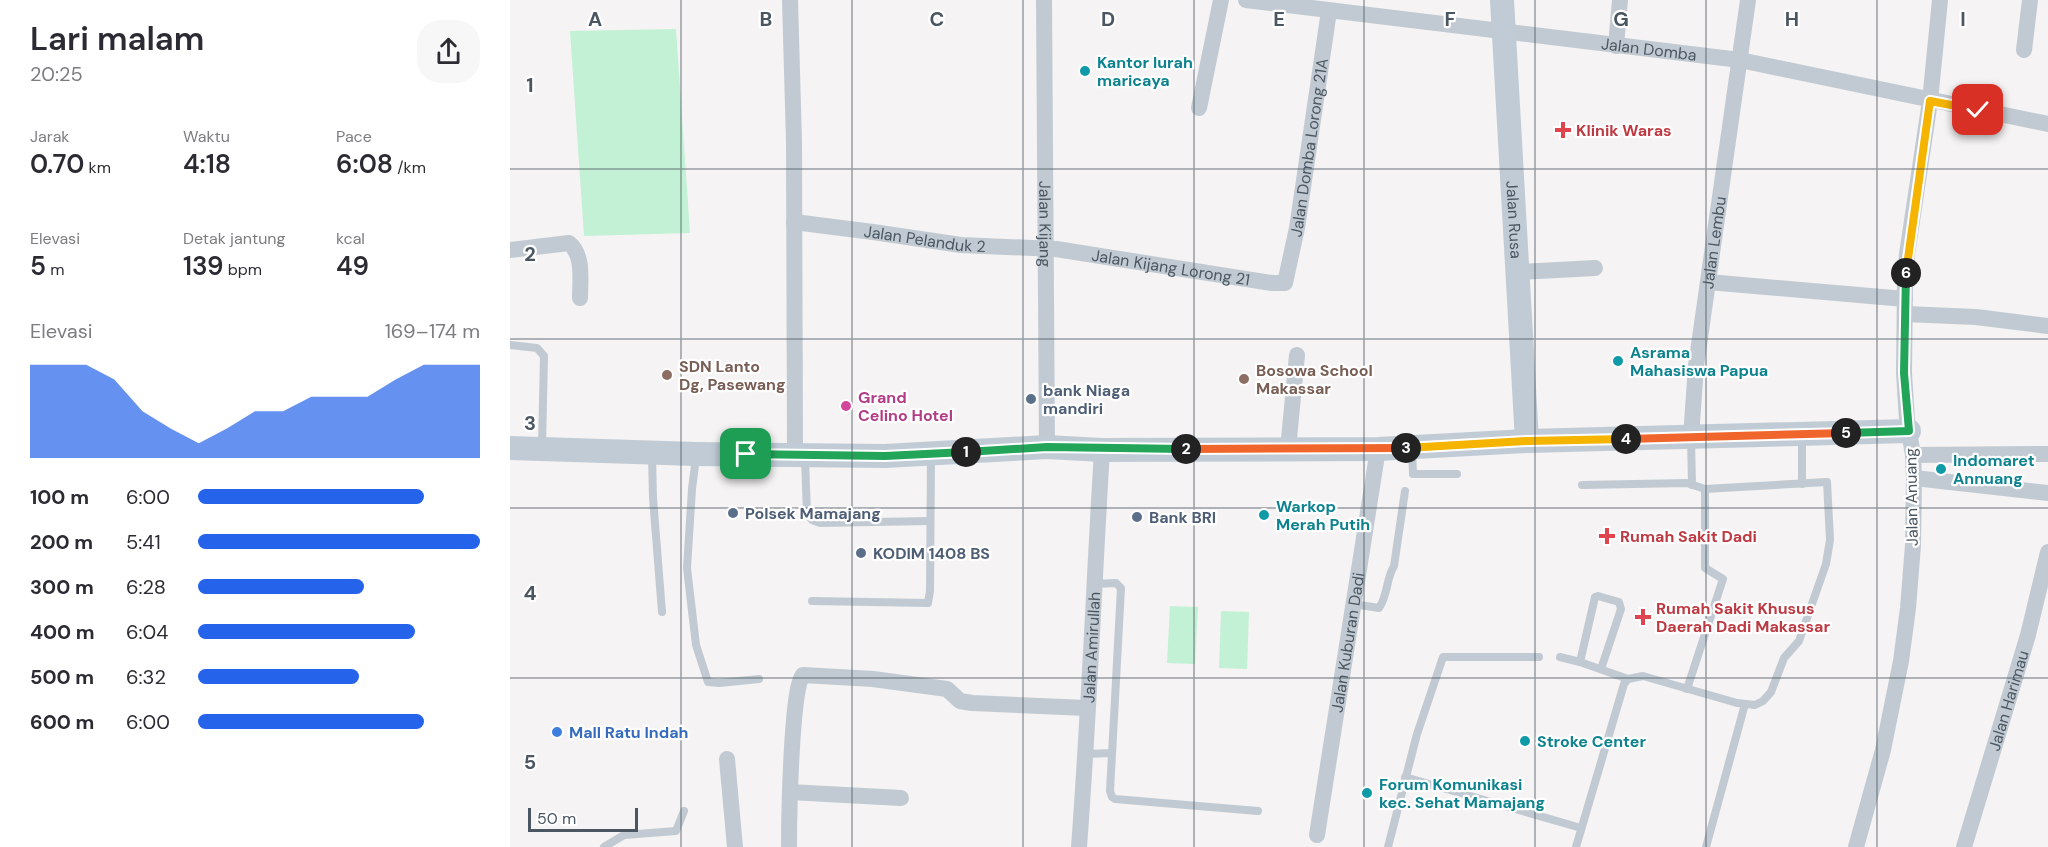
<!DOCTYPE html>
<html lang="id">
<meta charset="utf-8">
<style>
:root{--surface:#fff;--page:#f7f7f7;--text:#2b2b33;--muted:#7c7c81;--accent:#2563eb}
body{margin:0;font-family:"DM Sans",sans-serif;background:var(--page);color:var(--text);height:100vh;display:flex;flex-direction:column;font-size:22px;white-space:nowrap}
*{box-sizing:border-box;margin:0}
p{font-size:20px;color:var(--muted)}
.icon{flex:none;width:33px;height:33px;fill:none;stroke:currentColor;stroke-width:2;stroke-linecap:round;stroke-linejoin:round}
.map{position:relative;flex:1;overflow:hidden}
.side{display:flex;flex-direction:column;background:var(--surface);width:510px}
.side>*{flex:none}
.scale{position:absolute;left:18px;bottom:15px;width:110px;box-sizing:border-box;padding-left:6px;border:3px solid #4a5661;border-top:0;font-size:16px;line-height:21px;white-space:nowrap;color:#4a5661;-webkit-text-stroke:4px #fff;paint-order:stroke}
.pin{position:absolute;display:grid;place-items:center;width:51px;height:51px;color:#fff;margin:-26px;border-radius:12px;box-shadow:0 3px 9px #0006}
.km{position:absolute;width:30px;height:30px;margin:-15px;border-radius:50%;background:#222;color:#fff;font-size:16px;line-height:30px;text-align:center}
.round{display:grid;place-items:center;flex:none;width:63px;height:63px;border-radius:24px;background:var(--page)}
.overview{display:flex;align-items:center;justify-content:space-between;height:102px;padding:0 30px}
h1{font-size:33px;font-weight:600;line-height:45px}
.metrics{display:grid;grid-template-columns:repeat(3,1fr);gap:9px;height:102px;padding:6px 30px}
.metrics div{display:grid;align-content:center}
.metrics b{font-size:26px;font-weight:600}
.metrics small{font-size:16px;font-weight:400}
.metrics p{font-size:16px}
.chart{height:168px;padding:12px 30px}
.chart p{display:flex;justify-content:space-between}
.chart svg{width:100%;height:108px;margin-top:6px;fill:var(--accent);opacity:.7}
ul{padding:0 30px;list-style:none;font-size:20px}
li{display:grid;grid-template-columns:96px 72px 1fr;align-items:center;height:45px}
li i{height:15px;border-radius:8px;background:var(--accent)}
main{display:flex;flex:1;min-height:0}
.map>svg:first-child{display:block}
.green{fill:#c3f1d5}
.lines{fill:none;stroke-linecap:round;stroke-linejoin:round}
.lane{stroke:#c1cad2;stroke-width:8}
.street{stroke:#c1cad2;stroke-width:16}
.secondary{stroke:#c1cbd6;stroke-width:24}
.split-1-casing{stroke:#fff;stroke-width:12}
.split-2-casing{stroke:#fff;stroke-width:12}
.split-3-casing{stroke:#fff;stroke-width:12}
.split-4-casing{stroke:#fff;stroke-width:12}
.split-5-casing{stroke:#fff;stroke-width:12}
.split-6-casing{stroke:#fff;stroke-width:12}
.split-7-casing{stroke:#fff;stroke-width:12}
.split-1{stroke:#22a559;stroke-width:8}
.split-2{stroke:#22a559;stroke-width:8}
.split-3{stroke:#f0652b;stroke-width:8}
.split-4{stroke:#f5b400;stroke-width:8}
.split-5{stroke:#f0652b;stroke-width:8}
.split-6{stroke:#22a559;stroke-width:8}
.split-7{stroke:#f5b400;stroke-width:8}
.grid{fill:none;stroke:#4a5661;stroke-width:1.5;stroke-opacity:0.55}
.culture-dot{fill:#0f9aa8;stroke:#fff;stroke-width:2}
.health-dot{fill:#e0444e;stroke:#fff;stroke-width:2}
.education-dot{fill:#8d6e63;stroke:#fff;stroke-width:2}
.service-dot{fill:#5c6f8a;stroke:#fff;stroke-width:2}
.hotel-dot{fill:#d1479c;stroke:#fff;stroke-width:2}
.shop-dot{fill:#3f7fe0;stroke:#fff;stroke-width:2}
.labels{text-anchor:middle;stroke-width:4.5;stroke-linejoin:round;paint-order:stroke}
.street-label{font-size:16px;fill:#4a5661;stroke:#fff}
.culture-label{font-size:16px;font-weight:bold;fill:#0d838f;stroke:#fff;text-anchor:start}
.health-label{font-size:16px;font-weight:bold;fill:#be3a42;stroke:#fff;text-anchor:start}
.education-label{font-size:16px;font-weight:bold;fill:#785e54;stroke:#fff;text-anchor:start}
.service-label{font-size:16px;font-weight:bold;fill:#4e5e75;stroke:#fff;text-anchor:start}
.hotel-label{font-size:16px;font-weight:bold;fill:#b23c85;stroke:#fff;text-anchor:start}
.shop-label{font-size:16px;font-weight:bold;fill:#366cbe;stroke:#fff;text-anchor:start}
.grid-label{font-size:20px;text-anchor:middle;font-weight:bold;fill:#4a5661;stroke:#fff;stroke-width:4.5;stroke-linejoin:round;paint-order:stroke}
</style>
<main>
<section class="side">
<div class="overview"><div><h1>Lari malam</h1><p>20:25</p></div><a class="round"><svg class="icon" aria-label="share" viewBox="0 0 24 24"><path d="M12 15V3M7 8l5-5 5 5M5 13v7h14v-7"/></svg></a></div>
<div class="metrics">
<div><p>Jarak</p><b>0.70<small> km</small></b></div>
<div><p>Waktu</p><b>4:18</b></div>
<div><p>Pace</p><b>6:08<small> /km</small></b></div>
</div>
<div class="metrics">
<div><p>Elevasi</p><b>5<small> m</small></b></div>
<div><p>Detak jantung</p><b>139<small> bpm</small></b></div>
<div><p>kcal</p><b>49</b></div>
</div>
<div class="chart"><p><span>Elevasi</span>169–174 m</p>
<svg viewBox="0 0 160 44" preserveAspectRatio="none"><path d="M0 44V6L10 6L20 6L30 12L40 25L50 32L60 38L70 32L80 25L90 25L100 19L110 19L120 19L130 12L140 6L150 6L160 6V44z"/></svg>
</div>
<ul>
<li><b>100 m</b>6:00<i style="width:80%"></i></li>
<li><b>200 m</b>5:41<i style="width:100%"></i></li>
<li><b>300 m</b>6:28<i style="width:59%"></i></li>
<li><b>400 m</b>6:04<i style="width:77%"></i></li>
<li><b>500 m</b>6:32<i style="width:57%"></i></li>
<li><b>600 m</b>6:00<i style="width:80%"></i></li>
</ul>
</section>
<div class="map">
<svg width="1538" height="847" viewBox="0 0 1538 847">
<rect width="100%" height="100%" fill="#f5f3f3"/>
<!-- green -->
<g class="green">
<path d="M166,29l14,204 -106,3 -14,-205z"/>
<path d="M660,606l28,1 -3,57 -28,-1z"/>
<path d="M711,611l28,1 -2,57 -28,-1z"/>
</g>
<g class="lines">
<!-- lane -->
<g class="lane">
<path d="M0,345l27,3 7,8 -2,91"/>
<path d="M1181,437l1,48"/>
<path d="M902,448l1,26h44"/>
<path d="M142,454l1,44 9,114"/>
<path d="M186,457l-4,32 -5,79 9,77 12,37 11,1 40,-4"/>
<path d="M295,458l2,56 5,6 8,3 110,-2"/>
<path d="M1292,484v-48"/>
<path d="M584,584l22,-1 5,5 -11,203 2,6 3,2 143,12"/>
<path d="M302,601l116,2 2,-12 1,-134"/>
<path d="M843,604l26,4c9,-13 7,-29 15,-42l11,-75"/>
<path d="M1050,657l20,5 48,17"/>
<path d="M1070,662l15,-65 3,-1 21,6 2,7 -20,60"/>
<path d="M1177,689l36,-110 -18,-11v-79"/>
<path d="M576,754l26,-1"/>
<path d="M895,777l176,51"/>
<path d="M94,847l20,-12 52,-4 8,-20"/>
<path d="M878,847l29,-113 26,-77h96"/>
<path d="M1066,847l48,-163 4,-5 15,-3 94,27 18,2 8,-4 8,-9 13,-34 15,-17 27,-77 4,-24 -3,-58 -122,7 -18,-6 -105,2"/>
<path d="M1196,847l39,-143"/>
</g>
<!-- street -->
<g class="street">
<path d="M280,0l4,142 1,313"/>
<path id="s1" d="M534,0l3,447"/>
<path id="s2" d="M736,0l494,60 308,64"/>
<path d="M1106,46l4,-46"/>
<path d="M1514,50l6,-50"/>
<path d="M689,108l22,-108"/>
<path id="s3" d="M284,222l79,10 88,13 95,4 216,34h13l12,-55 32,-217"/>
<path d="M0,250l59,-7c15,12 11,37 11,55"/>
<path d="M1008,272l77,-4"/>
<path d="M1198,282l197,17"/>
<path d="M1395,314l71,3 72,9"/>
<path id="s4" d="M1181,437l5,-71 52,-366"/>
<path d="M778,449l9,-94"/>
<path d="M1403,455l135,-1"/>
<path d="M1404,478l134,15"/>
<path d="M217,759l8,88"/>
<path d="M280,792l111,6"/>
<path id="s5" d="M807,835l61,-386"/>
<path d="M279,847c0,-24 2,-161 14,-172l70,4 74,10 13,12 12,2 115,5"/>
<path id="s6" d="M569,847c10,-132 15,-265 23,-397"/>
<path d="M1346,847l27,-97 18,-89 7,-53 5,-63 1,-67 -1,-23 -6,-35 -3,-47 1,-90 2,-29 23,-153 10,-101"/>
<path id="s7" d="M1454,847l64,-212 20,-83"/>
</g>
<!-- secondary -->
<g class="secondary">
<path id="s8" d="M992,0l25,441"/>
<path d="M0,448l186,6 189,2 162,-9 55,3 276,-1 149,-8 382,-10"/>
</g>
</g>
<g class="lines">
<!-- split-1 casing -->
<g class="split-1-casing">
<path id="split-1" d="M236,454l139,2 81,-4"/>
</g>
<!-- split-2 casing -->
<g class="split-2-casing">
<path id="split-2" d="M456,452l81,-5 139,2"/>
</g>
<!-- split-3 casing -->
<g class="split-3-casing">
<path id="split-3" d="M676,449l220,-1"/>
</g>
<!-- split-4 casing -->
<g class="split-4-casing">
<path id="split-4" d="M896,448l121,-7 99,-2"/>
</g>
<!-- split-5 casing -->
<g class="split-5-casing">
<path id="split-5" d="M1116,439l220,-6"/>
</g>
<!-- split-6 casing -->
<g class="split-6-casing">
<path id="split-6" d="M1336,433l63,-2 -5,-58 2,-100"/>
</g>
<!-- split-7 casing -->
<g class="split-7-casing">
<path id="split-7" d="M1396,273l24,-172 48,9"/>
</g>
<!-- split-1 -->
<use href="#split-1" class="split-1"/>
<!-- split-2 -->
<use href="#split-2" class="split-2"/>
<!-- split-3 -->
<use href="#split-3" class="split-3"/>
<!-- split-4 -->
<use href="#split-4" class="split-4"/>
<!-- split-5 -->
<use href="#split-5" class="split-5"/>
<!-- split-6 -->
<use href="#split-6" class="split-6"/>
<!-- split-7 -->
<use href="#split-7" class="split-7"/>
</g>
<!-- grid -->
<path class="grid" d="M171,0v847M342,0v847M513,0v847M684,0v847M854,0v847M1025,0v847M1196,0v847M1367,0v847M0,169h1538M0,339h1538M0,508h1538M0,678h1538"/>
<!-- markers -->
<g class="culture-dot">
<circle cx="575" cy="71" r="6"/>
<circle cx="1108" cy="361" r="6"/>
<circle cx="1431" cy="469" r="6"/>
<circle cx="754" cy="515" r="6"/>
<circle cx="1015" cy="741" r="6"/>
<circle cx="857" cy="793" r="6"/>
</g>
<g class="health-dot">
<path d="M1050 121h6v6h6v6h-6v6h-6v-6h-6v-6h6z"/>
<path d="M1094 527h6v6h6v6h-6v6h-6v-6h-6v-6h6z"/>
<path d="M1130 608h6v6h6v6h-6v6h-6v-6h-6v-6h6z"/>
</g>
<g class="education-dot">
<circle cx="157" cy="375" r="6"/>
<circle cx="734" cy="379" r="6"/>
</g>
<g class="service-dot">
<circle cx="521" cy="399" r="6"/>
<circle cx="223" cy="513" r="6"/>
<circle cx="627" cy="517" r="6"/>
<circle cx="351" cy="553" r="6"/>
</g>
<circle class="hotel-dot" cx="336" cy="406" r="6"/>
<circle class="shop-dot" cx="47" cy="732" r="6"/>
<g class="labels">
<!-- street labels -->
<g class="street-label">
<text dy="6" stroke="none"><textPath href="#s2" startOffset="406">Jalan Domba</textPath></text>
<text dy="6" stroke="none"><textPath href="#s3" startOffset="633">Jalan Domba Lorong 21A</textPath></text>
<text dy="6" stroke="none"><textPath href="#s8" startOffset="220">Jalan Rusa</textPath></text>
<text dy="6" stroke="none"><textPath href="#s1" startOffset="224">Jalan Kijang</textPath></text>
<text dy="6" stroke="none"><textPath href="#s3" startOffset="132">Jalan Pelanduk 2</textPath></text>
<text dy="6" stroke="none"><textPath href="#s4" startOffset="196">Jalan Lembu</textPath></text>
<text dy="6" stroke="none"><textPath href="#s3" startOffset="380">Jalan Kijang Lorong 21</textPath></text>
<text transform="translate(1401 497) rotate(-91)" y="6">Jalan Anuang</text>
<text dy="6" stroke="none"><textPath href="#s5" startOffset="195">Jalan Kuburan Dadi</textPath></text>
<text dy="6" stroke="none"><textPath href="#s6" startOffset="200">Jalan Amirullah</textPath></text>
<text dy="6" stroke="none"><textPath href="#s7" startOffset="153">Jalan Harimau</textPath></text>
</g>
<!-- culture labels -->
<g class="culture-label">
<text x="587" y="68">Kantor lurah<tspan x="587" dy="18">maricaya</tspan></text>
<text x="1120" y="358">Asrama<tspan x="1120" dy="18">Mahasiswa Papua</tspan></text>
<text x="1443" y="466">Indomaret<tspan x="1443" dy="18">Annuang</tspan></text>
<text x="766" y="512">Warkop<tspan x="766" dy="18">Merah Putih</tspan></text>
<text x="1027" y="747">Stroke Center</text>
<text x="869" y="790">Forum Komunikasi<tspan x="869" dy="18">kec. Sehat Mamajang</tspan></text>
</g>
<!-- health labels -->
<g class="health-label">
<text x="1066" y="136">Klinik Waras</text>
<text x="1110" y="542">Rumah Sakit Dadi</text>
<text x="1146" y="614">Rumah Sakit Khusus<tspan x="1146" dy="18">Daerah Dadi Makassar</tspan></text>
</g>
<!-- education labels -->
<g class="education-label">
<text x="169" y="372">SDN Lanto<tspan x="169" dy="18">Dg, Pasewang</tspan></text>
<text x="746" y="376">Bosowa School<tspan x="746" dy="18">Makassar</tspan></text>
</g>
<!-- service labels -->
<g class="service-label">
<text x="533" y="396">bank Niaga<tspan x="533" dy="18">mandiri</tspan></text>
<text x="235" y="519">Polsek Mamajang</text>
<text x="639" y="523">Bank BRI</text>
<text x="363" y="559">KODIM 1408 BS</text>
</g>
<!-- hotel labels -->
<g class="hotel-label">
<text x="348" y="403">Grand<tspan x="348" dy="18">Celino Hotel</tspan></text>
</g>
<!-- shop labels -->
<g class="shop-label">
<text x="59" y="738">Mall Ratu Indah</text>
</g>
</g>
<g class="grid-label">
<text x="85" y="26">A</text>
<text x="256" y="26">B</text>
<text x="427" y="26">C</text>
<text x="598" y="26">D</text>
<text x="769" y="26">E</text>
<text x="940" y="26">F</text>
<text x="1111" y="26">G</text>
<text x="1282" y="26">H</text>
<text x="1453" y="26">I</text>
<text x="20" y="92">1</text>
<text x="20" y="261">2</text>
<text x="20" y="430">3</text>
<text x="20" y="600">4</text>
<text x="20" y="769">5</text>
</g>
</svg>
<div class="scale">50 m</div>
<div class="pin" style="left:236px;top:454px;background:#1e9e55"><svg class="icon" aria-label="arrive" viewBox="0 0 24 24"><path d="M6 21V4h12l-3 4 3 4H6"/></svg></div>
<div class="pin" style="left:1468px;top:110px;background:#d93025"><svg class="icon" aria-label="check" viewBox="0 0 24 24"><path d="M5 12l5 5 9-10"/></svg></div>
<b class="km" style="left:456px;top:452px">1</b>
<b class="km" style="left:676px;top:449px">2</b>
<b class="km" style="left:896px;top:448px">3</b>
<b class="km" style="left:1116px;top:439px">4</b>
<b class="km" style="left:1336px;top:433px">5</b>
<b class="km" style="left:1396px;top:273px">6</b>
</div>
</main>
